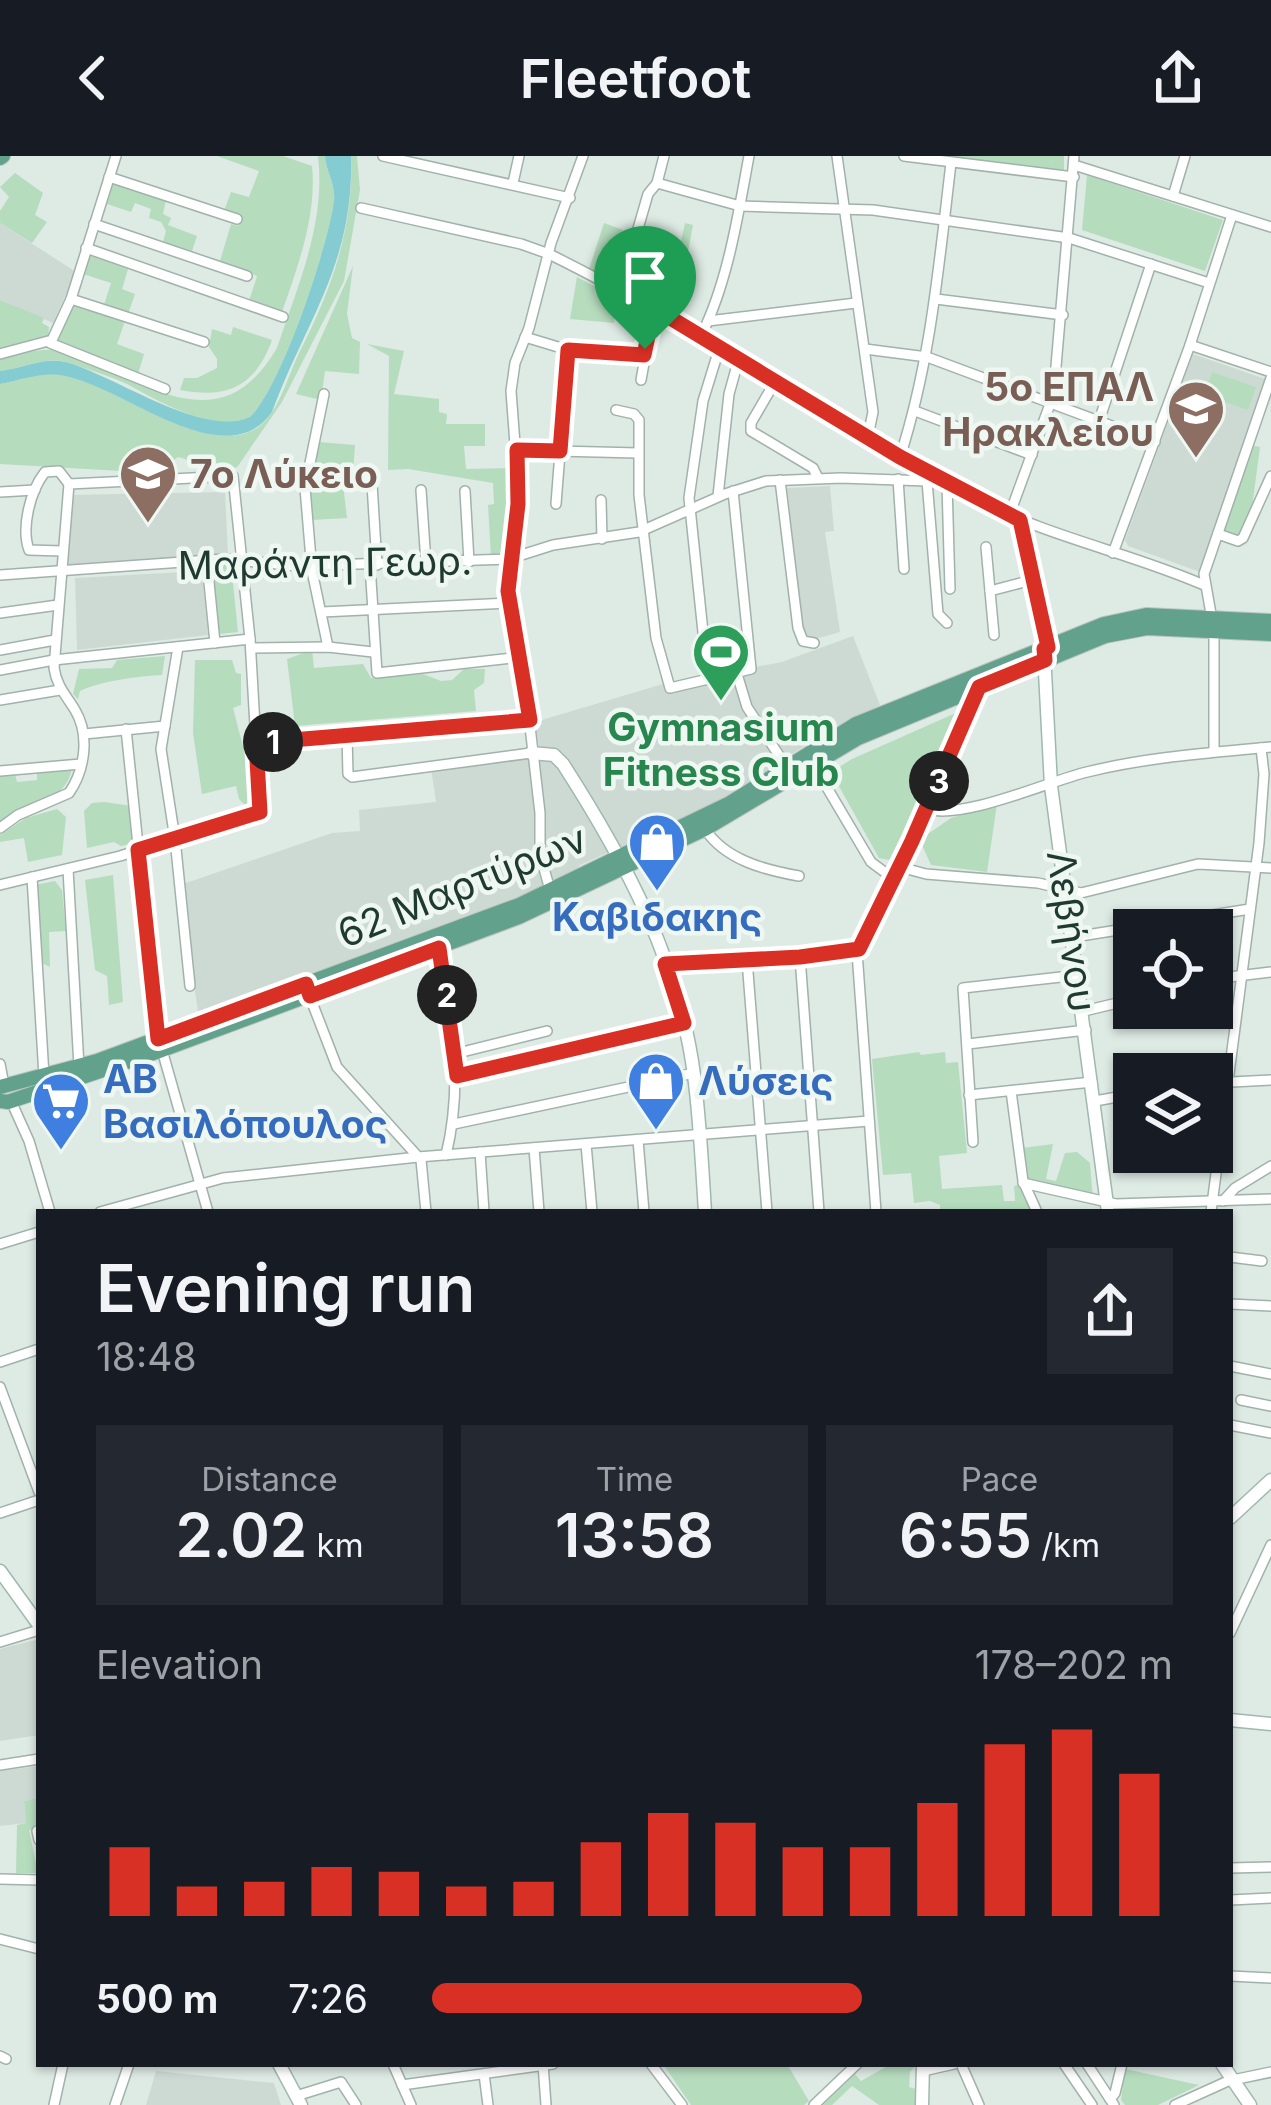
<!DOCTYPE html>
<meta charset="utf-8">
<style>
:root{--surface:#171b24;--page:#242831;--text:#f1f3f6;--muted:#9ea1a6;--accent:#d93025}
body{margin:0;font-family:Inter,sans-serif;background:var(--page);color:var(--text);height:100vh;display:flex;flex-direction:column;font-size:45px;white-space:nowrap}
*{box-sizing:border-box;margin:0}
p{font-size:39px;color:var(--muted)}
.icon{flex:none;width:66px;height:66px;fill:none;stroke:currentColor;stroke-width:2;stroke-linecap:round;stroke-linejoin:round}
.map{position:relative;flex:1;overflow:hidden}
.drawer{position:absolute;left:36px;top:1053px;width:1197px;height:858px;display:flex;flex-direction:column;background:var(--surface);border-radius:0px;box-shadow:0 3px 9px #0004}
.drawer>*{flex:none}
.fabs{position:absolute;left:1113px;top:753px;display:grid;gap:24px}
.fabs a{display:grid;place-items:center;width:120px;height:120px;border-radius:0px;background:var(--surface);box-shadow:0 3px 9px #0004;font-size:60px}
.pin{position:absolute;display:grid;place-items:center;width:102px;height:102px;color:#fff;margin:-123px -51px;border-radius:50% 50% 50% 0;rotate:-45deg;box-shadow:0 0 12px #0007}
.pin .icon{rotate:45deg}
.km{position:absolute;width:60px;height:60px;margin:-30px;border-radius:50%;background:#222;color:#fff;font-size:33px;line-height:60px;text-align:center}
.round{display:grid;place-items:center;flex:none;width:126px;height:126px;border-radius:0px;background:var(--page)}
.overview{display:flex;align-items:center;justify-content:space-between;height:204px;padding:0 60px}
h1{font-size:66px;font-weight:600;line-height:90px}
.stats{display:grid;grid-template-columns:repeat(3,1fr);gap:18px;height:204px;padding:12px 60px}
.stats div{display:grid;align-content:center;border-radius:0px;background:var(--page);text-align:center}
.stats b{font-size:60px;font-weight:600}
.stats small{font-size:33px;font-weight:400}
.stats p{font-size:33px}
.chart{height:336px;padding:24px 60px}
.chart p{display:flex;justify-content:space-between}
.chart svg{width:100%;height:216px;margin-top:12px;stroke:var(--accent);stroke-width:6}
ul{padding:0 60px;list-style:none;font-size:39px}
li{display:grid;grid-template-columns:192px 144px 1fr;align-items:center;height:90px}
li i{height:30px;border-radius:15px;background:var(--accent)}
header{display:flex;justify-content:space-between;align-items:center;height:156px;padding:0 60px;background:var(--surface);font-size:54px;font-weight:600}
.map>svg:first-child{display:block}
.built{fill:#cddad3}
.green{fill:#b6dcbe}
.water{fill:#84cbd2}
.lines{fill:none;stroke-linecap:round;stroke-linejoin:round}
.street-casing{stroke:#a1b2ab;stroke-width:12}
.secondary-casing{stroke:#9fb9ae;stroke-width:15}
.primary-casing{stroke:#bcc4c1;stroke-width:16}
.street{stroke:#fff;stroke-width:9}
.secondary{stroke:#fff;stroke-width:12}
.primary{stroke:#62a18c;stroke-width:14}
.route-casing{stroke:#fff;stroke-width:24}
.route{stroke:#d93025;stroke-width:15}
.labels{text-anchor:middle;stroke-width:9;stroke-linejoin:round;paint-order:stroke}
.education-label{font-size:39px;font-weight:bold;fill:#785e54;stroke:#eff7f2;text-anchor:end}
.street-label{font-size:39px;fill:#1f3a31;stroke:#eff7f2}
.leisure-label{font-size:39px;font-weight:bold;fill:#27864d;stroke:#eff7f2}
.shop-label{font-size:39px;font-weight:bold;fill:#366cbe;stroke:#eff7f2;text-anchor:start}
</style>
<header><svg class="icon" aria-label="back" viewBox="0 0 24 24"><path d="M15 5l-7 7 7 7"/></svg>Fleetfoot<svg class="icon" aria-label="share" viewBox="0 0 24 24"><path d="M12 15V3M7 8l5-5 5 5M5 13v7h14v-7"/></svg></header>
<div class="map">
<svg width="1271" height="1949" viewBox="0 0 1271 1949">
<rect width="100%" height="100%" fill="#deeae4"/>
<!-- built -->
<g class="built">
<path d="M0,67l76,49 -23,51 -53,-23z"/>
<path d="M1193,198l72,25 -65,193 -72,-26 -3,-6z"/>
<path d="M830,330l4,45 -9,1 15,100 -28,8 -8,-5 -17,-147z"/>
<path d="M225,336l3,62 -160,13 2,-72z"/>
<path d="M202,415l6,64 -131,15 -2,-72z"/>
<path d="M853,480l27,69 -67,35 -88,59 -145,66 -18,17 -363,137 -19,-134 152,-52 28,-2 -1,-21 77,-8 -5,-34 109,-15 -5,-31 128,-38 5,9 84,-21 3,-5 27,-5z"/>
<path d="M39,1483v96l-39,6v-92z"/>
<path d="M39,1610v32l-15,3 2,22 -26,3v-55z"/>
<path d="M156,1915l118,12 7,22h-135z"/>
</g>
<!-- green -->
<g class="green">
<path d="M217,0h66l29,10c5,49 -14,100 -30,146l-33,-11 8,-25 -37,-15 11,-37 7,2 2,-9 -16,-6 7,-19 18,5 10,-26z"/>
<path d="M318,0h7c1,16 11,28 9,45 -6,45 -52,185 -84,216 -36,17 -92,-16 -123,-33 -15,-7 -45,-17 -62,-22 -22,-6 -44,7 -65,9v-12c17,-4 38,-11 56,-9 13,1 30,11 43,17 72,30 129,64 178,-19 21,-63 49,-125 41,-192z"/>
<path d="M351,0h6l3,34 -16,91 -62,121 -44,64c-21,17 -38,-5 -60,-9l-22,16 -156,-9v-80c20,-4 43,-13 64,-9 50,9 152,91 198,49 18,-16 27,-51 38,-73 32,-62 54,-125 51,-195z"/>
<path d="M935,0h129v18z"/>
<path d="M15,17l28,20 -8,22 12,7 -15,21 -32,-20v-12l9,-14 -9,-10z"/>
<path d="M1087,19l136,45 -18,51 -123,-41z"/>
<path d="M113,28l53,16 -3,14 8,4 -3,7 29,11 -5,15 -29,-9 3,-11 -5,-9 -12,-4 2,-9 -16,-6 -4,9 -24,-8z"/>
<path d="M604,67l19,7 -2,23 6,3 -8,28 -30,-15z"/>
<path d="M685,67l8,2 -11,57 4,2 -5,26 -5,2 -8,-4 6,-41 -29,-8 4,-20 31,7z"/>
<path d="M89,99l39,14 -6,20 13,5 -7,20 -24,-9 7,-22 -28,-9z"/>
<path d="M353,110l-6,48 5,24 8,4 -1,32 -34,-3 -4,29 -25,-6z"/>
<path d="M577,121l40,21 -3,25 -44,-4z"/>
<path d="M0,144l44,18 -2,5 7,4 -1,11 -48,11z"/>
<path d="M73,146l52,19 -8,23 27,10 -7,23 -80,-35z"/>
<path d="M233,171l39,13c-17,47 -45,59 -92,50l4,-12h13l20,-10v-9l-8,-12 3,-18 19,6z"/>
<path d="M367,188l37,7 -10,43 45,5v13l8,2 -1,10h39v22h-21l2,23 46,-1v53l-8,34 -13,2 -3,-52 6,-1 -1,-21 -85,-14 -20,1 1,-114z"/>
<path d="M1212,216l44,15 -8,23 -44,-15z"/>
<path d="M319,286l36,3 -2,29 -11,2 5,42 -35,2 -3,-35z"/>
<path d="M1254,290l6,1 -9,68 -13,20 -15,-5z"/>
<path d="M231,408l7,68 -19,2 -7,-68z"/>
<path d="M312,494l2,18 49,-4 8,14 52,-4 18,7 11,-1 12,-11h21l-1,14 -10,7 2,21 -181,15 -8,-67z"/>
<path d="M165,500l-3,19c-22,1 -62,6 -82,16l-2,8 -5,-5 6,-25 33,-1 5,-8z"/>
<path d="M195,504h37l4,13 5,1v31l-8,3 13,50 2,50 -9,-9 -3,-13 -34,8 -9,-61z"/>
<path d="M958,556l-64,143 -5,5 -10,-2 -48,-86 21,-13z"/>
<path d="M72,611c-3,32 -46,43 -72,55v-50l14,-2 3,12 20,-2v-9z"/>
<path d="M104,646l28,4 3,37 -14,3 -7,-4 -27,6 -3,-37 8,-8z"/>
<path d="M997,648l-10,68 -56,-7 -9,-20 3,-9 26,-18z"/>
<path d="M57,653l9,8 -4,38 -34,7 -4,-24 -24,4v-7l26,-17z"/>
<path d="M113,719l10,127 -14,3 -2,-29 -12,-6 -10,-90z"/>
<path d="M55,725l7,9 4,41 -17,1 1,35 -8,-4 -7,-78z"/>
<path d="M919,896l2,3 24,-3 1,11 12,-1 9,91 -28,3 3,33 60,-4 2,16h11l-1,-15 4,-1 13,27h-91v-7l-10,-4 -16,2 -3,-30 -28,2 -11,-116z"/>
<path d="M1053,988l-7,35 10,2 9,-28 12,-1 13,11 3,36 -66,-18 -5,-33z"/>
<path d="M39,1642v29l-10,3 9,43h-22l1,-48 9,-2 -2,-22z"/>
<path d="M663,1908h124l22,37 -5,4h-113z"/>
<path d="M891,1908h26l-7,8 -1,15 7,2v16h-37l-27,-19 -20,19h-9l32,-31 6,7z"/>
<path d="M1125,1913l74,16 -41,20h-33l-4,-5z"/>
</g>
<!-- water -->
<path class="water" d="M325,0h26c3,108 -44,162 -79,256 -46,66 -150,-26 -207,-36 -21,-5 -44,4 -65,8v-13c21,-2 43,-14 65,-9 48,12 138,77 185,55 32,-31 78,-171 84,-216 2,-17 -8,-29 -9,-45z"/>
<g class="lines">
<!-- street casing -->
<g class="street-casing">
<g id="street">
<path d="M383,0l187,42"/>
<path d="M837,0l36,256 -5,24"/>
<path d="M904,0l170,21"/>
<path d="M1074,9l197,62"/>
<path d="M109,21l128,42"/>
<path d="M513,27l6,-27"/>
<path d="M657,27l83,23 133,4 196,28 140,45"/>
<path d="M1173,40l12,-40"/>
<path d="M361,52l160,36 28,10c149,73 284,171 431,247 72,37 151,52 224,84"/>
<path d="M94,68l153,52"/>
<path d="M86,92l197,69"/>
<path d="M620,135l28,-97 9,-11 7,-27"/>
<path d="M71,143l133,43"/>
<path d="M936,143l127,16"/>
<path d="M708,165l148,-18"/>
<path d="M701,180c27,-54 37,-121 48,-180"/>
<path d="M525,181l43,13 76,5"/>
<path d="M50,187l115,46"/>
<path d="M1190,189l81,27"/>
<path d="M865,193l62,8 228,85"/>
<path d="M0,198l52,-14 19,-41 45,-143"/>
<path d="M641,224l13,-72"/>
<path d="M776,224l-25,43v8l62,37 5,10"/>
<path d="M324,238l-19,94 7,83 16,76"/>
<path d="M616,254l18,4 5,6v75l17,143 14,50 81,-19 -18,-178"/>
<path d="M915,255l117,44"/>
<path d="M1099,265l52,-157"/>
<path d="M517,294l121,3"/>
<path d="M900,301c31,-97 39,-194 51,-294"/>
<path d="M898,323l6,90"/>
<path d="M780,324l18,148 5,13 11,2"/>
<path d="M927,325l11,133 9,9"/>
<path d="M372,328l5,81"/>
<path d="M947,328l3,105"/>
<path d="M421,334l5,73"/>
<path d="M465,335l4,71"/>
<path d="M0,336l35,-2"/>
<path d="M718,340l11,-102 10,-36"/>
<path d="M601,344l1,39"/>
<path d="M556,348l12,-154"/>
<path d="M1009,360l41,-112 5,-26 19,-222"/>
<path d="M1020,365l28,126"/>
<path d="M1218,378l20,7 5,-3 28,-62"/>
<path d="M986,391l8,88"/>
<path d="M62,395l-33,-1c-8,-22 1,-59 16,-78l14,-1 10,13"/>
<path d="M1113,397l77,-208 42,-130"/>
<path d="M207,406l8,81"/>
<path d="M370,409l7,108 145,-16"/>
<path d="M0,419l225,-16 72,7 212,-7 44,-14 86,-13 86,-38 41,-13 75,-3 86,3 6,-5"/>
<path d="M990,435l42,-11"/>
<path d="M322,456l187,-9"/>
<path d="M0,457l58,-8"/>
<path d="M178,491l-17,102 14,90 15,147"/>
<path d="M251,492l77,-1 45,5"/>
<path d="M0,494l55,-10"/>
<path d="M0,514l54,-10 196,-21"/>
<path d="M737,518l10,33 43,65"/>
<path d="M708,524l-19,-182 14,-97 17,-55"/>
<path d="M0,544l60,-10"/>
<path d="M126,573l32,310"/>
<path d="M84,578l81,-8"/>
<path d="M347,580l1,38 4,3 179,-24"/>
<path d="M256,587l274,-23"/>
<path d="M1214,594v-119l-10,-57 67,-196"/>
<path d="M813,608l58,98 23,17"/>
<path d="M0,615l81,-7"/>
<path d="M927,653c37,11 122,-28 160,-37 61,-15 122,-19 184,-25"/>
<path d="M0,672l18,-13 51,-22c16,-23 21,-58 6,-83 -9,-15 -18,-23 -21,-42l15,-184 164,-8 17,163 10,173 -140,44 -120,29"/>
<path d="M705,673c20,31 60,41 94,47"/>
<path d="M900,711l26,7 112,9 43,10 117,-29 73,4"/>
<path d="M68,713l11,198"/>
<path d="M32,721l12,199"/>
<path d="M550,734l-10,-36v-41l-18,-156 -14,-66 11,-93 -8,-107 4,-28 14,-35 22,-85 32,-87"/>
<path d="M1074,781l176,-28"/>
<path d="M439,792c14,68 24,138 7,207"/>
<path d="M857,796l55,-111 67,-154"/>
<path d="M857,796l19,260"/>
<path d="M800,801l19,255"/>
<path d="M747,804l20,252"/>
<path d="M665,808l192,-12"/>
<path d="M1212,823l59,-7"/>
<path d="M308,836l29,75 84,93 5,52"/>
<path d="M1084,855l50,-12"/>
<path d="M968,888l118,-14"/>
<path d="M162,894l46,162"/>
<path d="M454,898l93,-23"/>
<path d="M0,908l4,21"/>
<path d="M457,920l227,-53"/>
<path d="M1212,927l59,-3"/>
<path d="M1011,935l12,90 14,31"/>
<path d="M969,939l123,-13"/>
<path d="M11,945l18,40 21,71"/>
<path d="M1095,945l39,-7"/>
<path d="M454,968l240,-51"/>
<path d="M638,984l6,72"/>
<path d="M973,986l-10,-154 116,-13"/>
<path d="M586,988l6,68"/>
<path d="M534,992l5,64"/>
<path d="M480,996l4,60"/>
<path d="M1023,1027l93,21 155,-5"/>
<path d="M1223,1045l12,-13 36,-22"/>
<path d="M100,1056l123,-34 195,-21 451,-36"/>
<path d="M1211,1056l48,-369 5,-69 -3,-26"/>
<path d="M0,1088l39,-12"/>
<path d="M1230,1101l32,4"/>
<path d="M1230,1148l41,2"/>
<path d="M0,1206l39,-13"/>
<path d="M1230,1210l41,8"/>
<path d="M0,1231l39,105"/>
<path d="M1241,1244l30,6"/>
<path d="M1230,1269l41,8"/>
<path d="M0,1357l39,-13"/>
<path d="M1230,1477l41,-88"/>
<path d="M0,1486l39,-12"/>
<path d="M0,1609l39,-6"/>
<path d="M37,1675l2,9"/>
<path d="M1230,1712l41,-1"/>
<path d="M0,1723l39,1"/>
<path d="M1230,1744l41,-2"/>
<path d="M0,1783l39,10"/>
<path d="M1230,1820l41,2"/>
<path d="M0,1900l6,3"/>
<path d="M393,1908l18,41"/>
<path d="M543,1908l3,41"/>
<path d="M651,1908l31,41"/>
<path d="M961,1908l18,41"/>
<path d="M1064,1908l28,41"/>
<path d="M1087,1908l27,41"/>
<path d="M923,1915l31,-7"/>
<path d="M484,1918l4,31"/>
<path d="M402,1929l151,-21"/>
<path d="M296,1940l45,-14 15,23"/>
<path d="M1110,1943l5,-6 7,-29"/>
<path d="M54,1949l9,-41"/>
<path d="M115,1949l14,-41"/>
<path d="M814,1949l43,-41"/>
<path d="M1175,1949l53,-24 43,-9"/>
</g>
</g>
<!-- secondary casing -->
<g class="secondary-casing">
<g id="secondary">
<path d="M1044,497l7,133 57,426"/>
<path d="M531,597l23,2 9,9c61,95 116,196 131,311 6,45 8,91 11,137"/>
<path d="M1230,1362l41,-38"/>
<path d="M0,1415l39,54"/>
<path d="M1230,1564l41,4"/>
<path d="M279,1908l22,41"/>
<path d="M1222,1908l28,41"/>
<path d="M922,1949l1,-41"/>
</g>
</g>
<!-- primary casing -->
<g class="primary-casing">
<g id="primary">
<path d="M0,2l3,-2"/>
<path d="M0,931l97,-26 422,-156 211,-102 126,-79 248,-100 42,-9 125,6"/>
<path d="M0,945l8,1 154,-52 357,-133 186,-88 153,-91 247,-102 42,-8 124,6"/>
</g>
</g>
<!-- street -->
<use href="#street" class="street"/>
<!-- secondary -->
<use href="#secondary" class="secondary"/>
<!-- primary -->
<use href="#primary" class="primary"/>
</g>
<g class="lines">
<!-- route casing -->
<g class="route-casing">
<path id="route" d="M654,152l246,149 120,63 28,127 -4,2 1,11 -66,27 -67,154 -53,108 -59,8 -135,7 19,59 -227,53 -18,-128 -129,48 -4,-12 -148,55 -20,-189 122,-38 -4,-69 274,-23 -22,-129 10,-87 -1,-54 43,1 8,-101 76,5z"/>
</g>
<!-- route -->
<use href="#route" class="route"/>
</g>
<!-- icons -->
<defs>
<g id="school-pin" transform="scale(3)"><path d="M0 17L-7.5 6A9.5 9.5 0 1 1 7.5 6Z" fill="#8d6e63" stroke="#eff7f2"/><path d="M0-5L7-2L0 1L-7-2ZM-4 1L0 2.5L4 1V4Q0 6-4 4Z" fill="#fff"/></g>
<g id="stadium-pin" transform="scale(3)"><path d="M0 17L-7.5 6A9.5 9.5 0 1 1 7.5 6Z" fill="#2e9e5b" stroke="#eff7f2"/><path d="M0-5a6.5 5 0 1 0 0 10a6.5 5 0 1 0 0-10ZM-3.5-1.8h7v3.6h-7Z" fill="#fff"/></g>
<g id="shop-pin" transform="scale(3)"><path d="M0 17L-7.5 6A9.5 9.5 0 1 1 7.5 6Z" fill="#3f7fe0" stroke="#eff7f2"/><path d="M-5-2.5h2.3a2.7 3.5 0 0 1 5.4 0H5L5.5 6h-11ZM-1.5-2.5h3a1.5 2.3 0 0 0-3 0Z" fill="#fff"/></g>
<g id="supermarket-pin" transform="scale(3)"><path d="M0 17L-7.5 6A9.5 9.5 0 1 1 7.5 6Z" fill="#3f7fe0" stroke="#eff7f2"/><path d="M-6-5.5h2.5l.6 2H6L4.5 2H-2.5L-4.4-4H-6ZM-1.5 3.2a1.3 1.3 0 1 0 .1 0ZM3 3.2a1.3 1.3 0 1 0 .1 0Z" fill="#fff"/></g>
</defs>
<g fill-rule="evenodd">
<use href="#school-pin" x="1196" y="253"/>
<use href="#school-pin" x="148" y="318"/>
<use href="#stadium-pin" x="721" y="496"/>
<use href="#shop-pin" x="657" y="686"/>
<use href="#shop-pin" x="656" y="925"/>
<use href="#supermarket-pin" x="61" y="945"/>
</g>
<g class="labels">
<!-- education labels -->
<g class="education-label">
<text x="1154" y="245">5ο ΕΠΑΛ<tspan x="1154" dy="45">Ηρακλείου</tspan></text>
<text x="190" y="332" text-anchor="start">7o Λύκειο</text>
</g>
<!-- street labels -->
<g class="street-label">
<text transform="translate(325 407) rotate(-1)" y="14">Μαράντη Γεωρ.</text>
<text transform="translate(462 730) rotate(-22)" y="14">62 Μαρτύρων</text>
<text transform="translate(1072 775) rotate(82)" y="14">Λεβήνου</text>
</g>
<!-- leisure labels -->
<g class="leisure-label">
<text x="721" y="585">Gymnasium<tspan x="721" dy="45">Fitness Club</tspan></text>
</g>
<!-- shop labels -->
<g class="shop-label">
<text x="657" y="775" text-anchor="middle">Καβιδακης</text>
<text x="103" y="937">ΑΒ<tspan x="103" dy="45">Βασιλόπουλος</tspan></text>
<text x="698" y="939">Λύσεις</text>
</g>
</g>
</svg>
<div class="fabs">
<a><svg class="icon" aria-label="locate" viewBox="0 0 24 24"><circle cx="12" cy="12" r="6"/><path d="M12 2v4M12 18v4M2 12h4M18 12h4"/></svg></a>
<a><svg class="icon" aria-label="layers" viewBox="0 0 24 24"><path d="M12 4l9 5-9 5-9-5zM3 14l9 5 9-5"/></svg></a>
</div>
<div class="pin" style="left:645px;top:193px;background:#1e9e55"><svg class="icon" aria-label="arrive" viewBox="0 0 24 24"><path d="M6 21V4h12l-3 4 3 4H6"/></svg></div>
<b class="km" style="left:273px;top:586px">1</b>
<b class="km" style="left:447px;top:839px">2</b>
<b class="km" style="left:939px;top:625px">3</b>
<section class="drawer">
<div class="overview"><div><h1>Evening run</h1><p>18:48</p></div><a class="round"><svg class="icon" aria-label="share" viewBox="0 0 24 24"><path d="M12 15V3M7 8l5-5 5 5M5 13v7h14v-7"/></svg></a></div>
<div class="stats">
<div><p>Distance</p><b>2.02<small> km</small></b></div>
<div><p>Time</p><b>13:58</b></div>
<div><p>Pace</p><b>6:55<small> /km</small></b></div>
</div>
<div class="chart"><p><span>Elevation</span>178–202 m</p>
<svg viewBox="0 0 160 44" preserveAspectRatio="none"><path d="M5 44V30M15 44V38M25 44V37M35 44V34M45 44V35M55 44V38M65 44V37M75 44V29M85 44V23M95 44V25M105 44V30M115 44V30M125 44V21M135 44V9M145 44V6M155 44V15"/></svg>
</div>
<ul>
<li><b>500 m</b>7:26<i style="width:58%"></i></li>
</ul>
</section>
</div>
